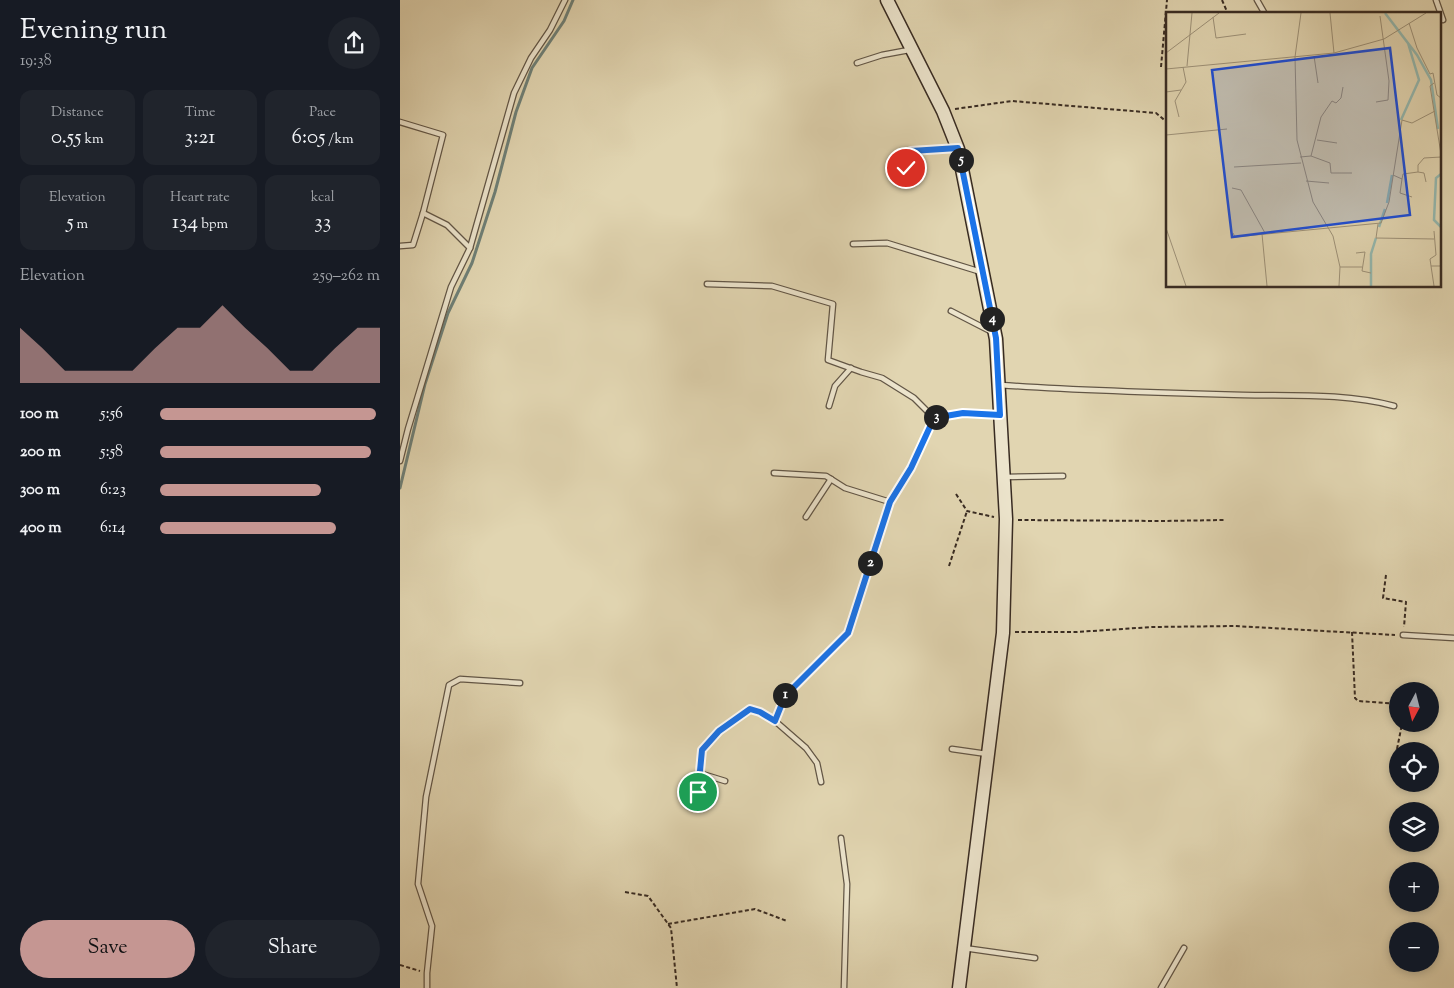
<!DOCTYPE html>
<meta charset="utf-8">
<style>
:root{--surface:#171b24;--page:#20242c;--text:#f1f3f6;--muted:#9ea1a6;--accent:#c59692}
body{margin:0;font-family:"Sorts Mill Goudy",serif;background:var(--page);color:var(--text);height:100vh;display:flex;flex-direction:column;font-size:19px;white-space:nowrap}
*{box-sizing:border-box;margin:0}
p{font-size:16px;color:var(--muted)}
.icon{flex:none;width:28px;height:28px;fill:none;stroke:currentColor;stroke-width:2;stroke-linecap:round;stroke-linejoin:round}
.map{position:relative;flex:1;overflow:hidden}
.drawer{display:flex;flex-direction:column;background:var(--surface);width:400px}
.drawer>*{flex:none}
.needle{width:32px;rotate:187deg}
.controls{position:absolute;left:989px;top:682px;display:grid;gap:10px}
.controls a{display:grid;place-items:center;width:50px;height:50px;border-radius:50%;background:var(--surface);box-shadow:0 2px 8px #0003;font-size:25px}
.pin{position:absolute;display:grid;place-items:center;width:42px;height:42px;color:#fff;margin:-21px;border:2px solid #fff;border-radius:50%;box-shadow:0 1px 5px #0007}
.km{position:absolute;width:25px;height:25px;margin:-12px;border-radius:50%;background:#222;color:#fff;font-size:14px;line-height:25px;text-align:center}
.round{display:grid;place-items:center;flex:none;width:52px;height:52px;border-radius:26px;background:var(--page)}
.summary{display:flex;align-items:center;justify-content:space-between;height:85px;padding:0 20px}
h1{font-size:28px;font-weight:600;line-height:38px}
.figures{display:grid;grid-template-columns:repeat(3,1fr);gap:8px;height:85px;padding:5px 20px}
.figures div{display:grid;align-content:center;border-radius:12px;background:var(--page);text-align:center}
.figures b{font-size:21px;font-weight:600}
.figures small{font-size:14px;font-weight:400}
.figures p{font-size:14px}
.chart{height:140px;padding:10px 20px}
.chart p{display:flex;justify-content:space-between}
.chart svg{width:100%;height:90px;margin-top:5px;fill:var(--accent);opacity:.7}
.primary-button{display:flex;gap:10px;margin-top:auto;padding:10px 20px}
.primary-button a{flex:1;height:58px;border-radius:30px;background:var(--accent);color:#111;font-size:20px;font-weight:600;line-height:58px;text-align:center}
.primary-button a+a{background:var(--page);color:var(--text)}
ul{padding:0 20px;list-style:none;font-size:16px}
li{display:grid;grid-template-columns:80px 60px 1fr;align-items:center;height:38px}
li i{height:12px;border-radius:6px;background:var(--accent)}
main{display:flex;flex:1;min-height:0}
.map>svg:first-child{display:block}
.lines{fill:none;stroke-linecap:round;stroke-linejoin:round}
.stream{stroke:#6f8077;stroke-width:3}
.lane-casing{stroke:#625646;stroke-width:7}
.secondary-casing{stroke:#382b22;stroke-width:15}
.path{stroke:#382b22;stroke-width:2;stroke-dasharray:4 2.5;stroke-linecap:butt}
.lane{stroke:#ece4cc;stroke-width:4.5}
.secondary{stroke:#ece4cc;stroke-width:12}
.route-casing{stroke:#fff;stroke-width:10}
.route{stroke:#1a73e8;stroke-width:6}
.inset-river{fill:none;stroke:#94b8af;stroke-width:2.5}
.inset-road{fill:none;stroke:#9d9178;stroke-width:1}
.view{fill:#1d4ed8;fill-opacity:0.15;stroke:#1d4ed8;stroke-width:2.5}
.inset-edge{fill:none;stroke:#382b22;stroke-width:2.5}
</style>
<main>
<section class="drawer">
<div class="summary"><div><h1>Evening run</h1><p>19:38</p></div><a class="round"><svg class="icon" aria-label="share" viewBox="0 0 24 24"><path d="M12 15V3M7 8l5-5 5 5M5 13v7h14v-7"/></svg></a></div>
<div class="figures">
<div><p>Distance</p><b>0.55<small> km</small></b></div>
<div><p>Time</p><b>3:21</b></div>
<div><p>Pace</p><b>6:05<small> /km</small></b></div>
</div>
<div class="figures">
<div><p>Elevation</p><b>5<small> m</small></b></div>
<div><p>Heart rate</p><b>134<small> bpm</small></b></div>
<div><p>kcal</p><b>33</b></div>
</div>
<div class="chart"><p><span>Elevation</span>259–262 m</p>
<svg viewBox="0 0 160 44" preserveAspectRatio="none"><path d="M0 44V17L10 27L20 38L30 38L40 38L50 38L60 27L70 17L80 17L90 6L100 17L110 27L120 38L130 38L140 27L150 17L160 17V44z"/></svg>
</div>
<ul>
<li><b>100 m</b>5:56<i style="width:98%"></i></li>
<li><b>200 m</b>5:58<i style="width:96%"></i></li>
<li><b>300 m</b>6:23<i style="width:73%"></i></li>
<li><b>400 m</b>6:14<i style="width:80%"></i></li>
</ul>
<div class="primary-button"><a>Save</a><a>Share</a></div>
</section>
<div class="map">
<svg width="1054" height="988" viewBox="0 0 1054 988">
<rect width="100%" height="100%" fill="#e1d5b1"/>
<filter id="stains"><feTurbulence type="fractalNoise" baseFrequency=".004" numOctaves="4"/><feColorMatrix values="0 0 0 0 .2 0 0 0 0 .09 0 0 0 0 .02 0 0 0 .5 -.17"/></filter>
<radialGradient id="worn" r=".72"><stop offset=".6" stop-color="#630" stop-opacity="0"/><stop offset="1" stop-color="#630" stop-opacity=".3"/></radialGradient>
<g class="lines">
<!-- stream -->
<path class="stream" d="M0,488l25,-104 23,-71 24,-50 23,-71 21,-80 16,-44 32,-47 9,-21"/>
<!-- lane casing -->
<g class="lane-casing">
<g id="lane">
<path d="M857,0l8,14"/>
<path d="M1036,0l7,20"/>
<path d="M457,63l25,-8 27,-5"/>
<path d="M0,122l43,13 -20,78"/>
<path d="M506,168l5,-17 46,-2"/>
<path d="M453,244l34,-1 94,29"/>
<path d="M0,246l13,-1 10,-32 24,12 23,23"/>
<path d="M307,284l65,2 61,18 -5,56 33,12 21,6 32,20 20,20"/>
<path d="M551,311l41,21"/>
<path d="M600,385c81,6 162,8 243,10 50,1 103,-2 151,11"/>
<path d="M429,406l6,-20 16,-18"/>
<path d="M0,461l8,-32 43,-142 19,-39 44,-155 17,-35 19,-28 15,-30"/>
<path d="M374,473l52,3 19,12 45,14"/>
<path d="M605,477l58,-1"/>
<path d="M406,517l25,-38"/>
<path d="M1003,635l51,3"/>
<path d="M375,721l31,27 11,15 4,19"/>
<path d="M552,749l35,5"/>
<path d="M299,773l26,8"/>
<path d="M298,792l4,-43 17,-18 31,-22 10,3 15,9 10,-25 63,-63 42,-131 21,-34 23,-50 29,-5 36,2"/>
<path d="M441,838l6,46 -3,104"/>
<path d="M564,948l71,10"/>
<path d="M27,988v-15l5,-47 -14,-42 8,-87 23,-112 11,-6 60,4"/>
<path d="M761,988l23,-40"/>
</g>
</g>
<!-- secondary casing -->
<g class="secondary-casing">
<path id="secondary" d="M487,0l56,111 15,38 38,190 10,180 -3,114 -44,355"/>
</g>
<!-- path -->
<g class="path">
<path d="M822,0l6,14"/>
<path d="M761,67l6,-67"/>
<path d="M555,109l57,-8 144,12 12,10"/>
<path d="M556,494l11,17 27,6"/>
<path d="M618,520l145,1 61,-1"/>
<path d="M549,566l18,-55"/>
<path d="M986,575l-3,23 23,4 -2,25"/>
<path d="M615,632h61l77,-5 82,-1 160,9"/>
<path d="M952,632l3,66 3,3 40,3"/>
<path d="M997,749l5,-25"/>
<path d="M225,892l23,4 23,32 6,60"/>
<path d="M268,924l87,-15 32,12"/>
<path d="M0,965l20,6"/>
</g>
<!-- lane -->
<use href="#lane" class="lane"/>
<!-- secondary -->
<use href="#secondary" class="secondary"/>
</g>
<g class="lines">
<!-- route casing -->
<g class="route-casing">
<path id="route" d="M298,792l4,-42 17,-19 31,-22 10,3 15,9 10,-25 63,-63 42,-131 21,-34 23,-50 29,-5 37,2 -4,-77 -38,-190 -47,3 -5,17"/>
</g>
<!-- route -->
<use href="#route" class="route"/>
</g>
<!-- overview -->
<g transform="translate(766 12)">
<rect width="275" height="275" fill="#e1d5b1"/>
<path class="inset-river" d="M219,1l32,42 14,25 7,49M235,108l18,-40 -11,-37M275,162l-5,4 -2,42 7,7M221,191l5,-28M213,215l6,-18M205,274v-32l5,-16"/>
<path class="inset-road" d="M135,1l-6,44 2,83 16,62 20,34 7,31 -1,19M164,1l4,40M47,5l3,21 30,-4M243,11l8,25 13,26 3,-1 4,22 4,3M0,41l53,-40M148,44l4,27M21,54l5,-53M0,57l168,-16 50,-14 42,-26M268,71l-4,3 11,68M0,80l15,-2M210,90l12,-2 1,-19 -9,-65M13,105l-4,-16 11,-19 -3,-15M0,123l61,-6M151,128l20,3M145,144l19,7 1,10h21M134,145l11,-1 10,-39 11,-16 4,2 5,-5 2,-11M68,155l67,-4M252,160l6,1 2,9M227,163l9,4 1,-5 15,-2v-7l6,-7 17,-1M236,167l-2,14 12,4M140,169l23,2M66,176l9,2 24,43M212,212l-2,14 58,1M0,216l20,58M67,221l2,4 146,-14 8,-21 13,-82 10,3 23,-12M96,222l5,52M190,241l9,-1 -3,19 9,2M265,254l-1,-7 6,-4 -2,-24M174,255h22M268,274l-3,-20h10"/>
<path class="view" d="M224,36l20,167 -178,22 -20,-167z"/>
<rect width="275" height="275" class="inset-edge"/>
</g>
<rect width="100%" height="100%" filter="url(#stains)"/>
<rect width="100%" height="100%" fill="url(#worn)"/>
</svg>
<div class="controls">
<a><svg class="needle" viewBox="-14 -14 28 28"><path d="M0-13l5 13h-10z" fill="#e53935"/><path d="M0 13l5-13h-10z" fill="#9ea1a6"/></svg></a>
<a><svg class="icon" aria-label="locate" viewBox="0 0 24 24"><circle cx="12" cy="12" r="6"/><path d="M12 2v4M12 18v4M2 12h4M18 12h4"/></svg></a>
<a><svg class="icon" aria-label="layers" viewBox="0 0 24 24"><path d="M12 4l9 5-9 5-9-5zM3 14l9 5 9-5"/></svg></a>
<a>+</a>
<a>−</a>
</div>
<div class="pin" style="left:298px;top:792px;background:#1e9e55"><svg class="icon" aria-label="arrive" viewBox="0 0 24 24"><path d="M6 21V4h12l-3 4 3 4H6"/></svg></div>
<div class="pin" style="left:506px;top:168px;background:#d93025"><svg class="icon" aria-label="check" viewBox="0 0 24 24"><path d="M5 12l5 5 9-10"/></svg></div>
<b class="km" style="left:385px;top:695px">1</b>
<b class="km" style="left:470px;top:563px">2</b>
<b class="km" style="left:536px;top:417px">3</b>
<b class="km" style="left:592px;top:319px">4</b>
<b class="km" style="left:561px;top:160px">5</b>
</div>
</main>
